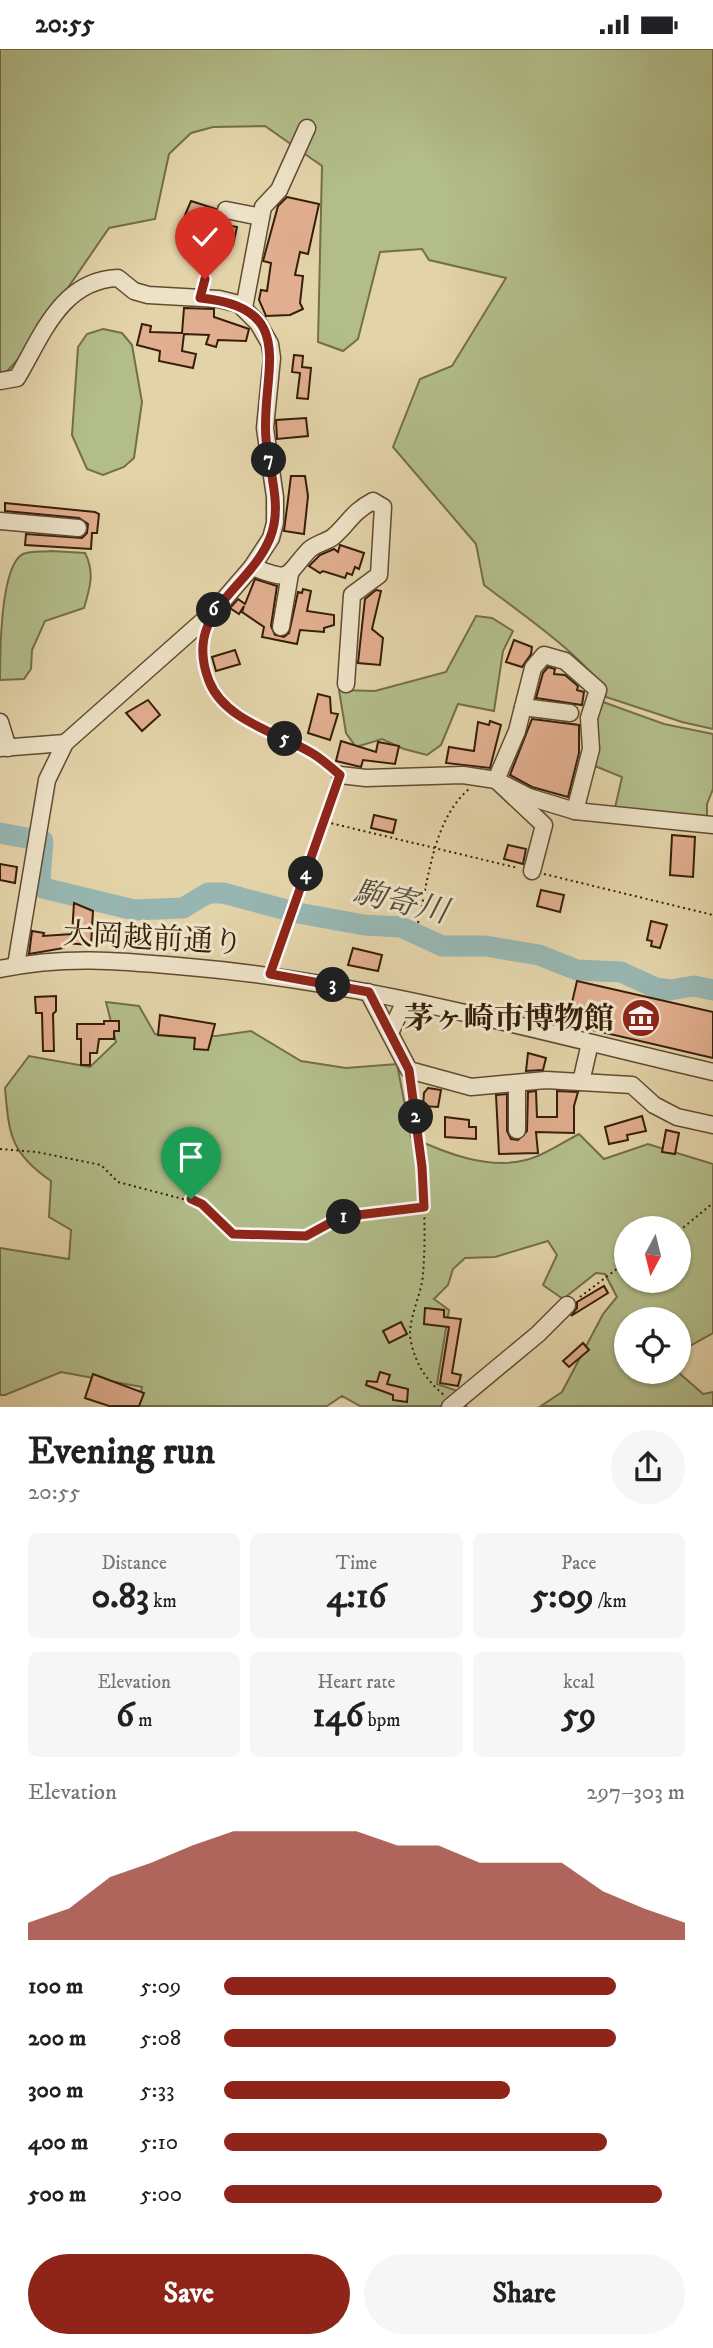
<!DOCTYPE html>
<meta charset="utf-8">
<style>
:root{--surface:#fff;--page:#f6f6f6;--text:#202124;--muted:#757577;--accent:#8f2418}
body{margin:0;font-family:"IM FELL DW Pica","Noto Serif JP",serif;background:var(--page);color:var(--text);height:100vh;display:flex;flex-direction:column;font-size:26px;white-space:nowrap}
*{box-sizing:border-box;margin:0}
p{font-size:23px;color:var(--muted)}
.icon{flex:none;width:38px;height:38px;fill:none;stroke:currentColor;stroke-width:2;stroke-linecap:round;stroke-linejoin:round}
.map{position:relative;height:1358px;overflow:hidden}
.side{display:flex;flex-direction:column;background:var(--surface);flex:1}
.side>*{flex:none}
.needle{width:46px;rotate:187deg}
.controls{position:absolute;left:614px;top:1167px;display:grid;gap:14px}
.controls a{display:grid;place-items:center;width:77px;height:77px;border-radius:50%;background:var(--surface);box-shadow:0 2px 5px #0004;font-size:35px}
.pin{position:absolute;display:grid;place-items:center;width:60px;height:60px;color:#fff;margin:-72px -30px;border-radius:50% 50% 50% 0;rotate:-45deg;box-shadow:0 0 7px #0007}
.pin .icon{rotate:45deg}
.km{position:absolute;width:35px;height:35px;margin:-18px;border-radius:50%;background:#222;color:#fff;font-size:19px;line-height:35px;text-align:center}
.round{display:grid;place-items:center;flex:none;width:74px;height:74px;border-radius:37px;background:var(--page)}
.overview{display:flex;align-items:center;justify-content:space-between;height:119px;padding:0 28px}
h1{font-size:38px;font-weight:800;line-height:52px}
.metrics{display:grid;grid-template-columns:repeat(3,1fr);gap:10px;height:119px;padding:7px 28px}
.metrics div{display:grid;align-content:center;border-radius:10px;background:var(--page);text-align:center}
.metrics b{font-size:35px;font-weight:800}
.metrics small{font-size:19px;font-weight:400}
.metrics p{font-size:19px}
.chart{height:196px;padding:14px 28px}
.chart p{display:flex;justify-content:space-between}
.chart svg{width:100%;height:126px;margin-top:7px;fill:var(--accent);opacity:.7}
.action{display:flex;gap:14px;margin-top:auto;padding:14px 28px}
.action a{flex:1;height:80px;border-radius:42px;background:var(--accent);color:#fff;font-size:28px;font-weight:800;line-height:80px;text-align:center}
.action a+a{background:var(--page);color:var(--text)}
ul{padding:0 28px;list-style:none;font-size:23px}
li{display:grid;grid-template-columns:112px 84px 1fr;align-items:center;height:52px}
li i{height:18px;border-radius:9px;background:var(--accent)}
.status{display:flex;justify-content:space-between;align-items:center;height:49px;padding:0 35px;background:var(--surface);direction:ltr}
.status svg{height:19px;fill:currentColor}
.map>svg:first-child{display:block}
.green{fill:#b2bd8a;stroke:#746e4a;stroke-width:2;fill-rule:evenodd}
.lines{fill:none;stroke-linecap:round;stroke-linejoin:round}
.river{stroke:#97b6b1;stroke-width:21}
.building{fill:#e1ae8f;stroke:#371e09;stroke-width:2}
.minor-casing{stroke:#624b31;stroke-width:19}
.path{stroke:#371e09;stroke-width:2;stroke-dasharray:2 3.5;stroke-linecap:butt}
.minor{stroke:#ede2c7;stroke-width:16}
.route-casing{stroke:#fff;stroke-width:14}
.route{stroke:#8f2418;stroke-width:9}
.labels{text-anchor:middle;stroke-width:6;stroke-linejoin:round;paint-order:stroke}
.street-label{font-size:30px;fill:#371e09;stroke:#ede2c7}
.poi-label{font-size:30px;font-weight:bold;fill:#371e09;stroke:#ede2c7;text-anchor:end}
.water-label{font-size:32px;font-style:italic;fill:#544c3b;stroke:#ede2c7}
</style>
<div class="status"><b>20:55</b><svg viewBox="0 0 49 12"><path d="M0 12V9h3v3zM5 12V6h3v6zM10 12V3h3v9zM15 12V0h3v12zM26 1h20v11H26zM47 4h2v5h-2z"/></svg></div>
<div class="map">
<svg width="713" height="1358" viewBox="0 0 713 1358">
<rect width="100%" height="100%" fill="#e3d3a9"/>
<filter id="stains"><feTurbulence type="fractalNoise" baseFrequency=".00286" numOctaves="4"/><feColorMatrix values="0 0 0 0 .2 0 0 0 0 .09 0 0 0 0 .02 0 0 0 .5 -.17"/></filter>
<radialGradient id="worn" r=".72"><stop offset=".6" stop-color="#630" stop-opacity="0"/><stop offset="1" stop-color="#630" stop-opacity=".3"/></radialGradient>
<!-- green -->
<g class="green">
<path d="M0,0h713v680l-31,-7 -76,-25c-8,-32 -94,-90 -122,-112l-8,-41 -83,-97 27,-68 32,-13 54,-88 -77,-18 -7,-11 -42,3 -22,87 -15,12 -25,-9 4,-176 -57,-40 -52,1 -22,6 -22,21 -14,65 -46,9 -88,128 -21,23z"/>
<path d="M103,280l19,4 10,12 10,57 -8,56 -10,9 -21,8 -16,-6 -15,-34 6,-88 9,-13z"/>
<path d="M51,502l34,2c10,19 5,35 -1,55l-39,13 -13,29 -1,19 -7,10 -24,1c0,-27 0,-114 23,-126 8,-3 20,-2 28,-3z"/>
<path d="M476,567l16,2 21,13 -10,20 -9,60 -36,-7 -17,41 -14,10 -23,-6 -22,-10 -26,8 -10,-14 -7,-43 36,1 71,-19z"/>
<path d="M603,653l61,22 49,10v55l-6,15v13l-93,-5 8,-35 -27,-11 -1,-43 4,-19z"/>
<path d="M106,953l33,4 16,28 61,2 35,-5 50,30 45,7 51,-4 14,73c34,16 77,33 115,23 18,-4 37,-18 53,-26l25,25 44,-15 65,20v169l-34,19v-33h-53v53h52l25,22 10,-2v14h-172l21,-14 41,-78 14,-17 -12,-23 -9,-1 -33,26 -20,-14 14,-30 -9,-14 -53,16 -30,1 -12,11 -5,16 -14,14 15,11 -12,74 24,8 44,-41 -6,19 -35,34 2,2h-106l-18,-10 -15,10h-190l5,-19 -81,-15 -56,23h-5v-147l69,11 2,-29 -22,-13 2,-36c-41,-28 -42,-47 -46,-93l24,-32 61,11 26,-25zM626,1180h53v52h-53z"/>
</g>
<g class="lines">
<!-- river -->
<path class="river" d="M0,784l43,8 -3,39 3,8 91,22 49,-2 25,-15h15l75,20 66,12 37,2 41,19h43l54,9 38,15 44,2 35,16 14,2 24,-4 19,4"/>
</g>
<!-- building -->
<g class="building">
<path d="M287,148l32,7 -11,50 -8,-2 -5,23 8,1 -3,27 3,6 -13,6 -24,1 -7,-16 2,-10 6,1 4,-28 -8,-2 15,-55z"/>
<path d="M191,152l25,8 2,8 -2,7 -31,-9z"/>
<path d="M222,175l15,3 -4,18 -15,-4z"/>
<path d="M184,259l30,1v8l35,12 -3,12 -28,-1 -2,7 -10,-3 3,-9 -25,-1 -2,17 14,3 -3,14 -34,-7 1,-10 -23,-6 5,-21 9,2 -1,6 32,1z"/>
<path d="M294,306l9,1 -1,11 9,1 -3,31 -11,-1 3,-25 -8,-1z"/>
<path d="M306,369l2,18 -31,3 -1,-19z"/>
<path d="M291,427h14l3,20 -4,38 -20,-3z"/>
<path d="M5,454l90,9 4,2 -2,19h-5l-1,16 -66,-4 1,-11 56,4 5,-5 1,-9 -9,-6 -74,-7z"/>
<path d="M340,496l24,8 -5,16 -4,-2 -3,8 -5,-2 -2,5 -22,-7 -3,2 -11,-7 11,-11 14,-6 4,3z"/>
<path d="M255,530l22,7 -6,40 4,9 9,2 5,-4 9,-41 4,1 1,-4 8,2 -4,20 27,4v10l-10,3v4l-24,-2 -3,14 -35,-7 2,-10 -22,-15 2,-6 -5,8 -9,-6 8,-9 7,5z"/>
<path d="M376,541l5,1 -9,38 11,9 -3,27 -22,-2 7,-64z"/>
<path d="M514,591l18,7 -1,7 -9,13 -16,-5z"/>
<path d="M235,601l5,14 -24,7 -4,-14z"/>
<path d="M548,618l7,2 -1,5 11,1 13,11 -1,4 7,2 -2,13 -46,-7 7,-25z"/>
<path d="M318,645l12,3 1,16 7,1 -8,26 -22,-7z"/>
<path d="M148,651l12,15 -18,16 -16,-18z"/>
<path d="M532,670l47,6v28l-11,44 -36,-10 -22,-12z"/>
<path d="M490,672l11,4 -11,43 -44,-5 3,-16 25,4 4,-29 11,3z"/>
<path d="M341,692l35,11 2,-10 21,4 -4,18 -32,-4 -2,7 -25,-6z"/>
<path d="M374,766l22,5 -3,13 -22,-5z"/>
<path d="M672,786l23,2 -2,40 -23,-2z"/>
<path d="M508,796l18,4 -3,15 -19,-5z"/>
<path d="M0,815l17,3 -2,16 -15,-3z"/>
<path d="M541,841l23,5 -4,17 -23,-6z"/>
<path d="M74,854l19,8 -2,34 -27,-2v5l-35,6 3,-23 12,2 -1,3 29,-2z"/>
<path d="M651,872l16,4 -7,23 -9,-2 1,-5 -5,-1z"/>
<path d="M353,899l29,7 -4,16 -30,-6z"/>
<path d="M577,932l136,31v46l-146,-34z"/>
<path d="M56,947v15l-3,3 1,37h-11l-1,-38h-6l-1,-16z"/>
<path d="M160,966l55,9 -7,26 -14,-1 1,-11 -37,-3z"/>
<path d="M104,972h15v10h-5v8h-15l-2,14h-7v12h-9v-26h-4v-15h27z"/>
<path d="M528,1004l18,5 -3,12 -17,1z"/>
<path d="M428,1039l13,2 -3,17 -15,-1 1,-13z"/>
<path d="M536,1042l1,26h20v-26l21,1 -4,14v27l-38,-1 2,21 -39,1 -3,-59 11,-1v37l4,8 7,1 9,-9 1,-39z"/>
<path d="M642,1067l4,15 -19,4 1,5 -19,4 -4,-17z"/>
<path d="M445,1068l24,3v7h7v12l-31,-2z"/>
<path d="M666,1081l13,3 -4,21 -13,-2z"/>
<path d="M604,1237l4,7 -37,23 6,-8v-6z"/>
<path d="M425,1259l19,2v7l17,2 -9,54 9,2 -3,11 -18,-3 9,-56 -25,-3z"/>
<path d="M401,1273l6,12 -18,9 -6,-12z"/>
<path d="M583,1294l6,7 -20,17 -6,-6z"/>
<path d="M380,1323l10,3 -3,9 21,5 -1,13 -14,-2v-5l-27,-10 1,-4 10,1z"/>
<path d="M93,1325l51,19 -5,13h-30l-24,-8z"/>
</g>
<g class="lines">
<!-- minor casing -->
<g class="minor-casing">
<g id="minor">
<path d="M226,161l35,7"/>
<path d="M244,259l19,-101 16,-17 28,-62"/>
<path d="M0,332l17,-3c25,-42 44,-98 101,-100l16,13 14,4 71,4 20,5 19,19 12,21 2,14 -7,70 10,69v26l-4,15 -19,29 -38,44 -149,132 -18,37 -31,185"/>
<path d="M0,472l78,7"/>
<path d="M252,518c41,15 31,11 57,-17 6,-6 17,-8 24,-13 16,-14 19,-25 40,-36l10,6 -4,68 -27,20 -6,89"/>
<path d="M281,578l9,-53"/>
<path d="M523,658l47,6"/>
<path d="M0,673l8,26"/>
<path d="M0,699l65,-5"/>
<path d="M340,726l26,3 97,-3 33,5 33,17 46,14 138,14"/>
<path d="M532,822l12,-46 -48,-45 21,-49 16,-63 11,-13 21,6 33,29 -9,28 2,31 -16,62"/>
<path d="M0,920c67,-14 123,-8 189,-2 178,15 351,65 524,105"/>
<path d="M368,943l41,78 62,17 75,-7 86,5 22,20 23,12 36,8"/>
<path d="M390,984l15,-32"/>
<path d="M581,1033l9,-39"/>
<path d="M517,1081v-47"/>
<path d="M450,1358l88,-73 29,-29"/>
</g>
</g>
<!-- path -->
<g class="path">
<path d="M204,233l3,-22 13,-36"/>
<path d="M205,590c-3,30 5,51 27,72l84,45 14,10"/>
<path d="M326,773l192,46"/>
<path d="M544,825l169,41"/>
<path d="M418,874c11,-45 15,-103 51,-134"/>
<path d="M274,914l62,-176"/>
<path d="M412,1037c8,62 16,125 11,188 -1,21 -17,48 -12,68 5,23 16,39 33,53"/>
<path d="M0,1100l37,3 64,13 17,17 84,22 31,31 73,1 35,-19 83,-10"/>
<path d="M679,1182l34,-28"/>
<path d="M580,1248l46,-35"/>
</g>
<!-- minor -->
<use href="#minor" class="minor"/>
</g>
<g class="lines">
<!-- route casing -->
<g class="route-casing">
<path id="route" d="M191,1150l11,5 31,30 73,2 35,-19 83,-10 -2,-40 -13,-97 -40,-78 -99,-18 70,-199c-8,-7 -16,-14 -25,-20 -34,-22 -90,-33 -106,-74 -27,-69 40,-91 61,-143 13,-31 -1,-67 -4,-99 -6,-65 36,-132 -66,-141l5,-19"/>
</g>
<!-- route -->
<use href="#route" class="route"/>
</g>
<!-- icons -->
<defs>
<g id="museum-disc" transform="scale(2.0125)"><circle r="9.5" fill="#8f2418" stroke="#ede2c7"/><path d="M0-6L6-3V-2H-6V-3ZM-5-1h2V3h-2ZM-1-1h2V3h-2ZM3-1h2V3H3ZM-6 4H6V6H-6Z" fill="#fff"/></g>
</defs>
<g fill-rule="evenodd">
<use href="#museum-disc" x="641" y="969"/>
</g>
<g class="labels">
<!-- street labels -->
<g class="street-label">
<text transform="translate(153 889) rotate(3)" y="10">大岡越前通り</text>
</g>
<!-- poi labels -->
<g class="poi-label">
<text x="614" y="979">茅ヶ崎市博物館</text>
</g>
<!-- water labels -->
<g class="water-label">
<text transform="translate(401 852) rotate(13)" y="11">駒寄川</text>
</g>
</g>
<rect width="100%" height="100%" filter="url(#stains)"/>
<rect width="100%" height="100%" fill="url(#worn)"/>
</svg>
<div class="controls">
<a><svg class="needle" viewBox="-14 -14 28 28"><path d="M0-13l5 13h-10z" fill="#e53935"/><path d="M0 13l5-13h-10z" fill="#757577"/></svg></a>
<a><svg class="icon" aria-label="locate" viewBox="0 0 24 24"><circle cx="12" cy="12" r="6"/><path d="M12 2v4M12 18v4M2 12h4M18 12h4"/></svg></a>
</div>
<div class="pin" style="left:191px;top:1150px;background:#1e9e55"><svg class="icon" aria-label="arrive" viewBox="0 0 24 24"><path d="M6 21V4h12l-3 4 3 4H6"/></svg></div>
<div class="pin" style="left:205px;top:230px;background:#d93025"><svg class="icon" aria-label="check" viewBox="0 0 24 24"><path d="M5 12l5 5 9-10"/></svg></div>
<b class="km" style="left:344px;top:1168px">1</b>
<b class="km" style="left:416px;top:1068px">2</b>
<b class="km" style="left:333px;top:936px">3</b>
<b class="km" style="left:306px;top:825px">4</b>
<b class="km" style="left:285px;top:690px">5</b>
<b class="km" style="left:214px;top:561px">6</b>
<b class="km" style="left:269px;top:411px">7</b>
</div>
<section class="side">
<div class="overview"><div><h1>Evening run</h1><p>20:55</p></div><a class="round"><svg class="icon" aria-label="share" viewBox="0 0 24 24"><path d="M12 15V3M7 8l5-5 5 5M5 13v7h14v-7"/></svg></a></div>
<div class="metrics">
<div><p>Distance</p><b>0.83<small> km</small></b></div>
<div><p>Time</p><b>4:16</b></div>
<div><p>Pace</p><b>5:09<small> /km</small></b></div>
</div>
<div class="metrics">
<div><p>Elevation</p><b>6<small> m</small></b></div>
<div><p>Heart rate</p><b>146<small> bpm</small></b></div>
<div><p>kcal</p><b>59</b></div>
</div>
<div class="chart"><p><span>Elevation</span>297–303 m</p>
<svg viewBox="0 0 160 44" preserveAspectRatio="none"><path d="M0 44V38L10 33L20 22L30 17L40 11L50 6L60 6L70 6L80 6L90 11L100 11L110 17L120 17L130 17L140 27L150 33L160 38V44z"/></svg>
</div>
<ul>
<li><b>100 m</b>5:09<i style="width:85%"></i></li>
<li><b>200 m</b>5:08<i style="width:85%"></i></li>
<li><b>300 m</b>5:33<i style="width:62%"></i></li>
<li><b>400 m</b>5:10<i style="width:83%"></i></li>
<li><b>500 m</b>5:00<i style="width:95%"></i></li>
</ul>
<div class="action"><a>Save</a><a>Share</a></div>
</section>
